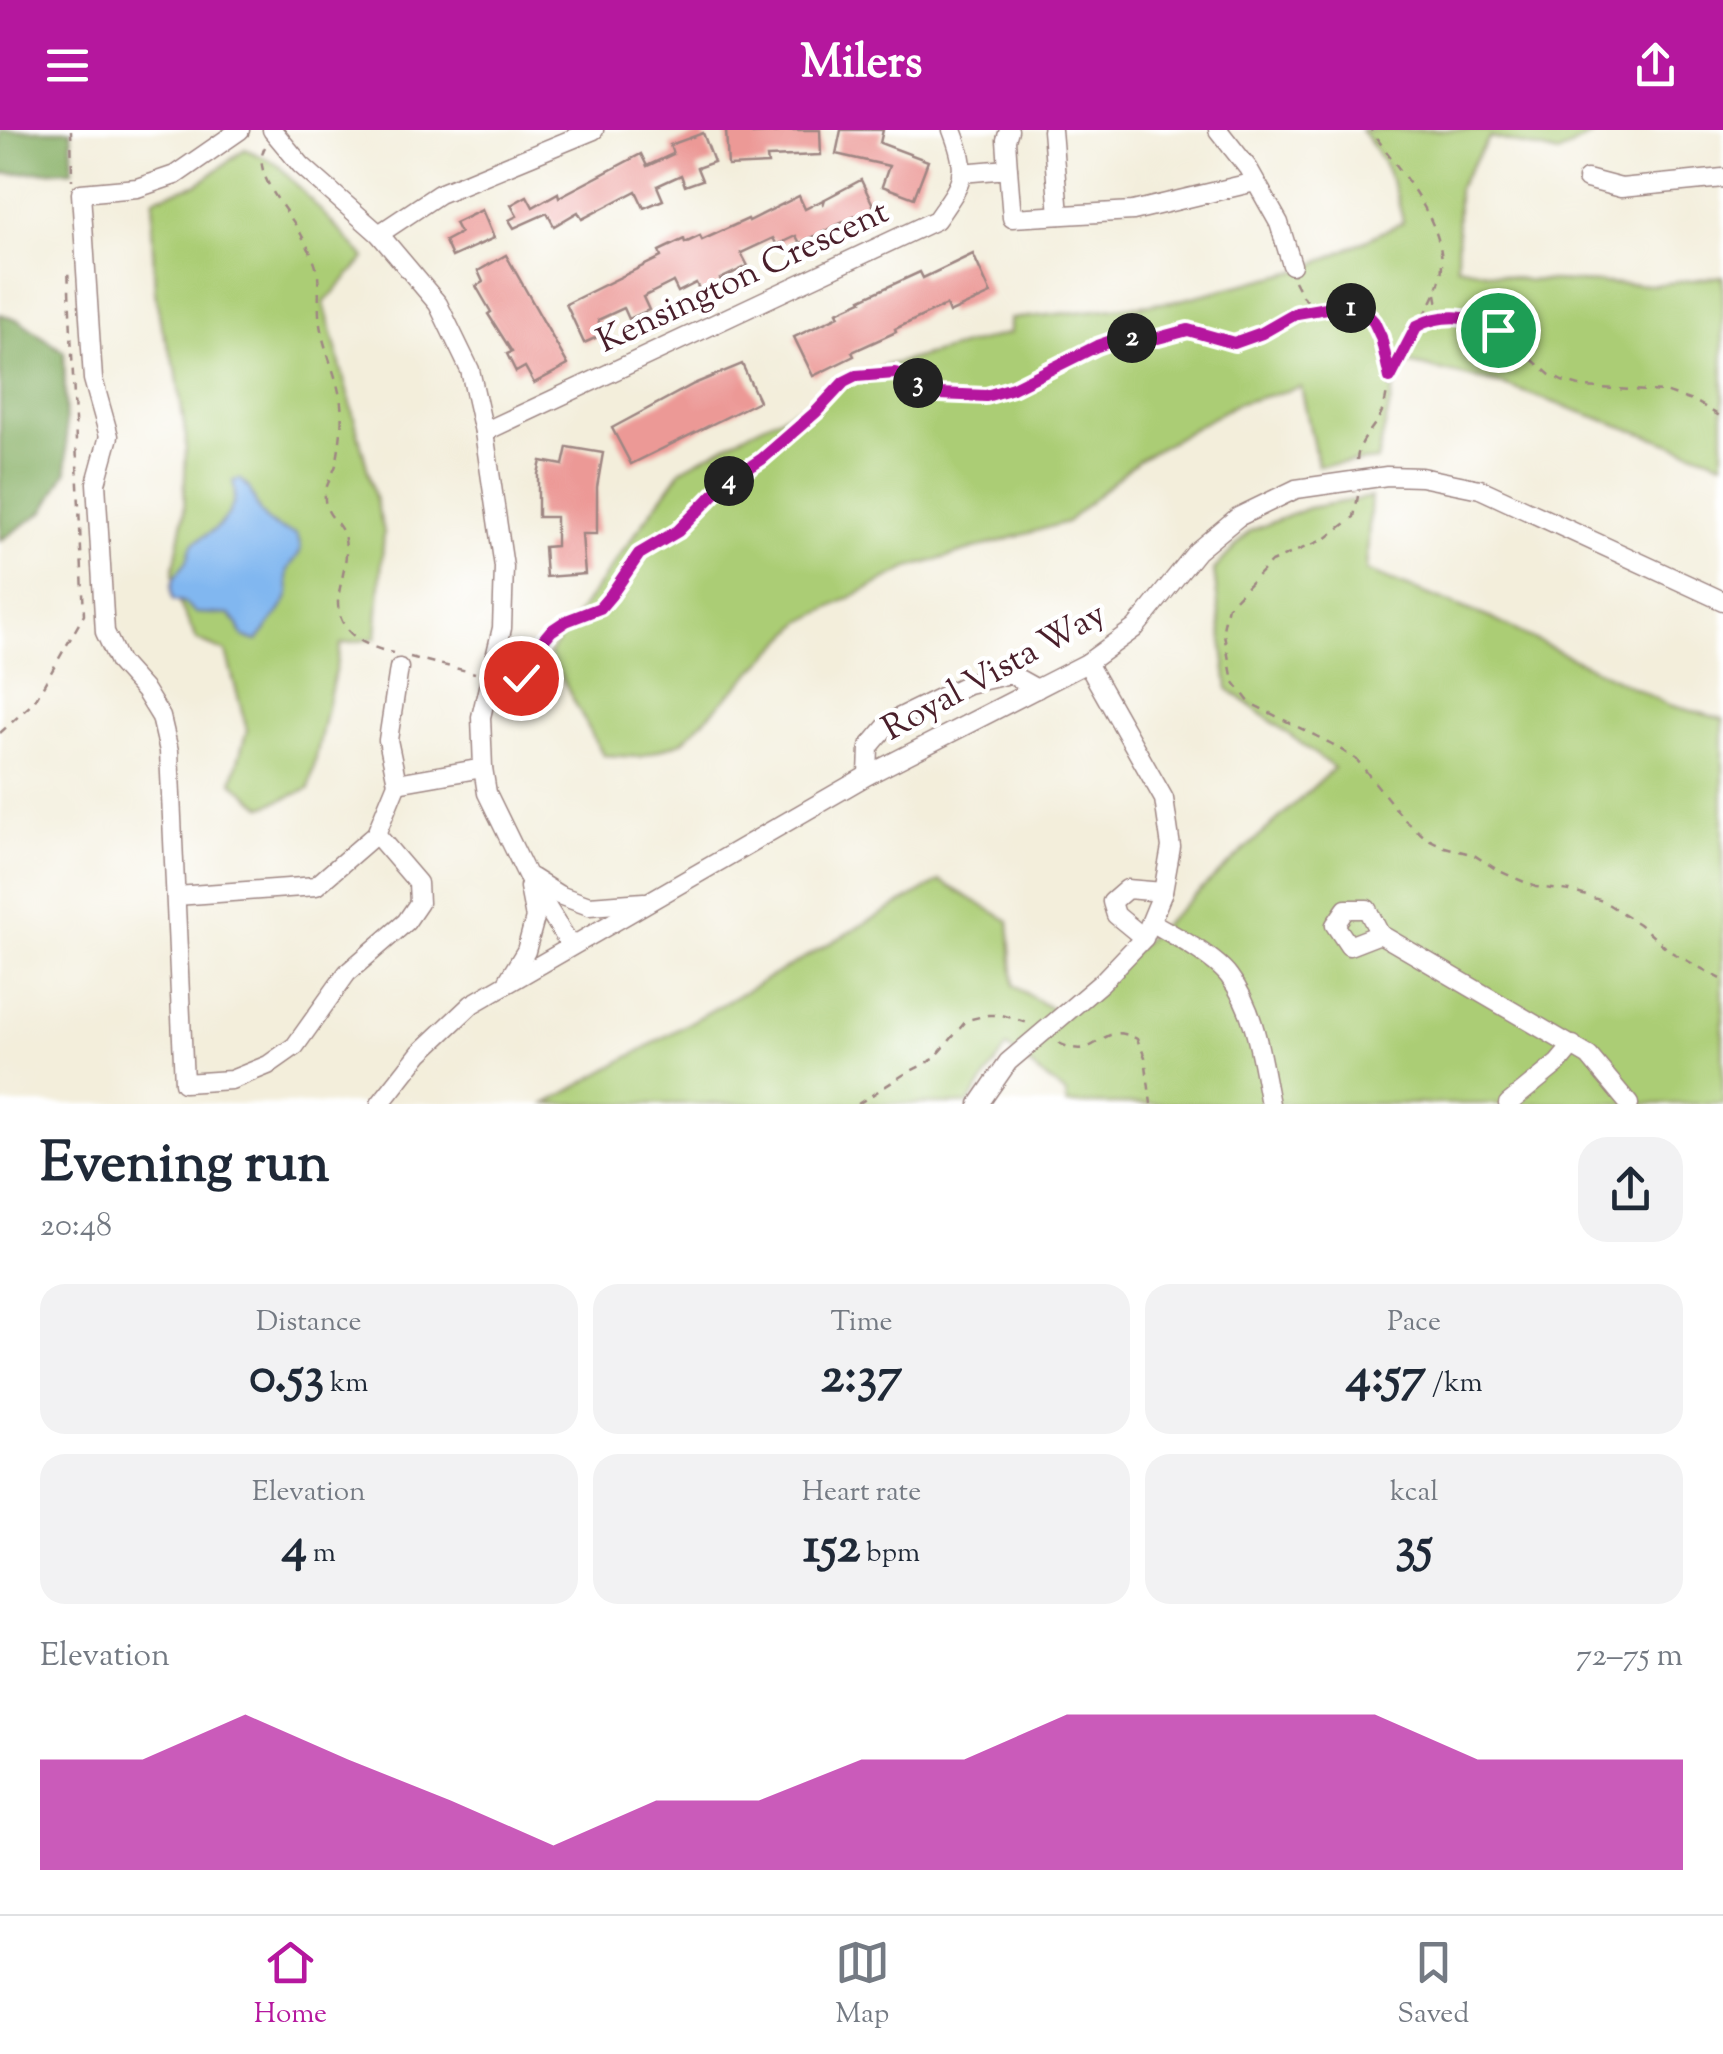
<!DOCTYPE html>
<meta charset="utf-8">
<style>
:root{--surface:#fff;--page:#f2f2f3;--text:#1f2937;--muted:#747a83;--line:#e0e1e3;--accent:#b5179e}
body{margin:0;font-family:"Sorts Mill Goudy",serif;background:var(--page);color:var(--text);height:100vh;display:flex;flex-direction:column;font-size:38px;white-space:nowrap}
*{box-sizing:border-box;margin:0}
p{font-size:32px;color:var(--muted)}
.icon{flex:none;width:55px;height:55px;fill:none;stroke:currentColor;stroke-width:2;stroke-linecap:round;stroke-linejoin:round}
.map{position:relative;height:974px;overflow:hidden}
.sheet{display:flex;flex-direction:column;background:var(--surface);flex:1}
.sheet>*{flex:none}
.pin{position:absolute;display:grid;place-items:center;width:85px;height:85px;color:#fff;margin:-42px;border:5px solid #fff;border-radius:50%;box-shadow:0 2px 10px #0007}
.km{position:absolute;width:50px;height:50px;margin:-25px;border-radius:50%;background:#222;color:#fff;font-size:28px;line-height:50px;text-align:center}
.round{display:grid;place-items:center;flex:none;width:105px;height:105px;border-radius:30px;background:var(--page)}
.head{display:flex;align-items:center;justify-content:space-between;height:170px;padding:0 40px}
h1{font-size:55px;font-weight:800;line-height:75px}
.figures{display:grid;grid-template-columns:repeat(3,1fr);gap:15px;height:170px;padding:10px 40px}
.figures div{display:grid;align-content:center;border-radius:25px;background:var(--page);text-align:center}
.figures b{font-size:50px;font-weight:800}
.figures small{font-size:28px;font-weight:400}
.figures p{font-size:28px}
.chart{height:280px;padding:20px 40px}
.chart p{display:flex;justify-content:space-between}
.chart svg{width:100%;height:180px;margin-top:10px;fill:var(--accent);opacity:.7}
header{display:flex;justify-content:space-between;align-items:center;height:130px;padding:0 40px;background:var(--accent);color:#fff;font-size:45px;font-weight:800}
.tab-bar{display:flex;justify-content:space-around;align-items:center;height:140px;border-top:2px solid var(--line);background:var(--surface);font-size:28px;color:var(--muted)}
.tab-bar a{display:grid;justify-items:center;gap:5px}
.tab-bar .on{color:var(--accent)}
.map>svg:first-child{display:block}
.green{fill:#abcd75;stroke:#7a7650;stroke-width:2.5}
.forest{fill:#88b066;stroke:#696848;stroke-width:2.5}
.water{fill:#81b7f0;stroke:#666b8e;stroke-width:2.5}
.building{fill:#ec9996}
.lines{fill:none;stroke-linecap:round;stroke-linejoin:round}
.minor-casing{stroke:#9e8683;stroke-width:21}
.path{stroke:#9e8683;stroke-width:2.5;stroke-dasharray:8 8;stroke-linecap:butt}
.minor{stroke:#fff;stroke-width:18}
.route-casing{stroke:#fff;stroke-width:20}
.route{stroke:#b5179e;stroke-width:12}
.labels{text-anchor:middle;stroke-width:9;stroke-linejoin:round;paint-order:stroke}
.street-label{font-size:35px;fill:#4a1f2b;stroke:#fff}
</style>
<header><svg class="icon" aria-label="menu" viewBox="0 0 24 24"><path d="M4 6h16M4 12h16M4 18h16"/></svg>Milers<svg class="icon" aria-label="share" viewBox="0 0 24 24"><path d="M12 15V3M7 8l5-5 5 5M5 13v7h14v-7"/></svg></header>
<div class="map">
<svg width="1723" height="974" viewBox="0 0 1723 974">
<rect width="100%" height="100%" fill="#fff"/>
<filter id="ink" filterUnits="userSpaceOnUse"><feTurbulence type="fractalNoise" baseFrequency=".01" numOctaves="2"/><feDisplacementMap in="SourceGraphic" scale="20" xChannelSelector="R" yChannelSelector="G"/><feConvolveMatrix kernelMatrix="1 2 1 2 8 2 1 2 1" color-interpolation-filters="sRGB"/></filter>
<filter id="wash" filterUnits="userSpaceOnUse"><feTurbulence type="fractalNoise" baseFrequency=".0048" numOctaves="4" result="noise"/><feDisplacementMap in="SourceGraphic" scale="40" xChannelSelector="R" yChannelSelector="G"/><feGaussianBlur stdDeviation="2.25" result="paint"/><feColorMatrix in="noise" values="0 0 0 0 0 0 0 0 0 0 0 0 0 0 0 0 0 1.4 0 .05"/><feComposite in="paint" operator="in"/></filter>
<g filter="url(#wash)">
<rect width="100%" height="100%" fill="#f3eedb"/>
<!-- green -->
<g class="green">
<path d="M1361,0h239l-42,24 -68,-17 -32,50 -1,79 69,14 128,5 69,-9v186l-219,-77 -104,-24 -23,99 -59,6 -17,-79 -65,17 -99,57 -70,61 -158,46 -107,54 -120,120 -42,15 -37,-2 -54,-101 133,-185 71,-39 132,-64 125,-33v-14l162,-17 133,-33 98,-47c-6,-33 -20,-66 -42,-92z"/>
<path d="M245,19l31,14 89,95 -41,45 60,229 -8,106 -35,6 -32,145 -46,18 -31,-25 15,-52 -21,-78 -29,-12 -20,-42 -4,-25 11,-59 2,-76 -10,-69 -15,-44 -6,-33 -3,-66 2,-28 44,-14z"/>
<path d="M1371,367l-5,74 124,47 179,87 54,14v385h-656l-1,-10 -59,-47 -39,57h-422l394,-223 69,40 5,65 49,30 271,-248 -106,-79 -14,-119 36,-39 58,-23z"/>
</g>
<!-- forest -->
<g class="forest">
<path d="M0,0h71l2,40 -73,4z"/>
<path d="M0,184l19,6 45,32 3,119 -23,40 -44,30z"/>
</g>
<!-- water -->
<path class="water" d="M240,349c11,8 12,16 17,27 8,18 22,23 39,28 11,20 0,20 -8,36 -3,8 2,15 1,24 -3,12 -24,36 -32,47l-14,-4 -5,-12 -8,-10 -34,-2 -13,-11 -10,-2c-6,-23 7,-25 15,-42 3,-8 0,-8 6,-15 6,-5 14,-9 20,-13 15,-11 25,-32 19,-49z"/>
<g id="blocks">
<!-- building -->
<g class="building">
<path d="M726,0h27v4l24,-2v-2h43l1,25 -54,2 1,7 -40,2z"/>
<path d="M841,0h42l-3,13 48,18 -14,37 -32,-12 7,-20 -53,-12z"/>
<path d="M703,3l11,29 -17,6 5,12 -17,6 -4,-11 -24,11 6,14 -19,8 -8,-17 -54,28 -4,-7 -24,14 -7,-13 -33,15 -5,-8 8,-4 -6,-11 16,-9 6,11 25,-14 1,4 82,-43 6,12 26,-12 -3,-9z"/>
<path d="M861,50l13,27 -74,36 -4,-7 -19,9 -4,-7 -32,15 7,13 -28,13 2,4 -21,10 -5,-10 -18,9 -5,-10 -30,15 6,13 -20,9 -5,-11 -26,12 6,14 -20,9 -18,-39 95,-47 -2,-6 25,-12 1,4 15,-7 2,4 46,-21 1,2 50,-25 6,13 18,-9v5l2,-6z"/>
<path d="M482,80l12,28 -42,19 -7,-16 15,-8 -5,-10z"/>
<path d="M973,124l18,40 -42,19 -3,-8 -51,24 1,3 -44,20 2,4 -41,20 -19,-39 45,-21 -2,-4 25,-11 -1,-2 59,-27 3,6z"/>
<path d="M506,125l62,110 -34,18 -9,-16 -9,5 -9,-18 5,-2 -24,-38 3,-2 -15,-26 7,-4 -5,-11z"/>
<path d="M742,234l17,37 -128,63 -19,-36 82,-44z"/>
<path d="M567,317l36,6 -6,34v47h-15l3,40 -39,3 -2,-30 12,-1v-29h-18v-43l3,-13 22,4z"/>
</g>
</g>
</g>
<g filter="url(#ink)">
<use href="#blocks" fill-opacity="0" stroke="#9e8683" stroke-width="2.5"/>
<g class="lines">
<!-- minor casing -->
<g class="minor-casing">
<g id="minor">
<path d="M240,0l-65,45 -38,13 -56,5 12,186 16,57 -13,47 9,149 14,30 26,29 16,26 8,34 15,332 47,-3 37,-15 27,-19 52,-73 59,-51 13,-19 -1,-20 -42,-49"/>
<path d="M272,0l29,35 78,69 59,70 32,66 14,62 20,135 -2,61 -21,89 2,51 4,25 40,82 44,71"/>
<path d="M1052,0l7,85"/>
<path d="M1218,0l30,38 31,55 13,42"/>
<path d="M1008,39l-2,-29 3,-10"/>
<path d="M961,43l47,-4 4,49 121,-7 122,-29"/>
<path d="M1587,49l34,9 102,-10"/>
<path d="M379,104l60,-40 155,-64"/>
<path d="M484,302l452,-212c27,-39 34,-44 16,-90"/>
<path d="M868,645l1,-28 21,-25 78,-38 42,-10 27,15"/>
<path d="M397,653l86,-15"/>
<path d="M532,748l27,17 30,11 55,-4"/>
<path d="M176,766l140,-10 60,-52 21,-51 -9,-43 11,-72"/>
<path d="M1151,792c21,12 64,35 78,54 28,37 32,84 41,128"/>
<path d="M1380,804l-31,12 -14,-21 11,-16h21l13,25 209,122 40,48"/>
<path d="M1144,808l-28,-23 -4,-13 15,-13 36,3"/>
<path d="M509,849l17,-28 9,-33 -6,-31"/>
<path d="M380,974l40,-51 52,-49 396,-229 219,-112 48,-35 62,-77 41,-34 58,-28 91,-13 34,1 59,12 243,112"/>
<path d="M979,974l29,-42 93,-79 43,-45 19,-46 8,-45 -7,-48 -77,-136"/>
<path d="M1508,974l50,-41 15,-18"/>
</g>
</g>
<!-- path -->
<g class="path">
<path d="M71,0l1,50"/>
<path d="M265,17c-15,27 24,64 36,87 7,13 15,28 17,42 2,18 -1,36 3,54 5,25 17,48 20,74 2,18 -1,42 -5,61 -3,9 -9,18 -11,28 -2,25 17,27 20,47 4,22 -5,40 -7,60 -1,34 27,46 55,53"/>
<path d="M1294,151l8,15 11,10"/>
<path d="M1436,164l2,11 11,11"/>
<path d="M1419,195l31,-8 34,4 14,9 52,45 12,6 21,6 82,5 33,11 25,15"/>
<path d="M1357,330c1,-21 21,-34 27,-54 3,-10 3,-20 7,-30 12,-30 41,-66 49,-96 13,-51 -42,-110 -69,-150"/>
<path d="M1358,366l-4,21 -29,22 -54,23 -43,44 -5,23 10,52 17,22 82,41 25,16 47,59 22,19 19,9 29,8 25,16 37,16 34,4 33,10 36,23 32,28 52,28"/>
<path d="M410,527l65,16"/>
<path d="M514,549h7l7,-5 12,-30 11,-13 15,-10 34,-13 11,-13 28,-41 39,-23 46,-46 38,-26 54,-47 28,-30 19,-7 32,-2 44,21 47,2 27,-8 95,-47 12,-3 38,-1 30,-7 46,13 28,-10 35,-20 35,-6 19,1 14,4 9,9 7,16 9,41"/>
<path d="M0,603l34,-31 50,-87 -16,-347"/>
<path d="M1059,913c41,21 40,-25 78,-4l8,18 6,47"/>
<path d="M858,974l45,-29 31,-16 33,-39 21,-5h14l26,8"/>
</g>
<!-- minor -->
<use href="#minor" class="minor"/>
</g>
</g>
<g class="lines" filter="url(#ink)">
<!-- route casing -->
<g class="route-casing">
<path id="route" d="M521,548l7,-4 12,-30 11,-13 15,-10 34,-13 11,-13 28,-41 39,-23 46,-47 38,-25 54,-47 28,-30 12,-6 39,-3 44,21 47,2 27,-8 84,-42 23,-8h38l30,-8 46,13 28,-10 35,-20 35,-6 33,5 9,10 7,15 9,41 27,-52c25,-13 57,-11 81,4"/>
</g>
<!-- route -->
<use href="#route" class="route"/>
</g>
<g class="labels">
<!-- street labels -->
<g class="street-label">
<text transform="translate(742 145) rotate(-25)" y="12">Kensington Crescent</text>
<text transform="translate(993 540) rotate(-29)" y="12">Royal Vista Way</text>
</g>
</g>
</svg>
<div class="pin" style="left:1498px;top:200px;background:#1e9e55"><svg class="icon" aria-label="arrive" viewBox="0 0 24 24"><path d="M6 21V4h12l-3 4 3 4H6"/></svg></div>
<div class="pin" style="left:521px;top:548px;background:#d93025"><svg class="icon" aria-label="check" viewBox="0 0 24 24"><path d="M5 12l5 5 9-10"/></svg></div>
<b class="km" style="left:1351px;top:178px">1</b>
<b class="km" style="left:1132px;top:208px">2</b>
<b class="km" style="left:918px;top:253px">3</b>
<b class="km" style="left:729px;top:351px">4</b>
</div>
<section class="sheet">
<div class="head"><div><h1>Evening run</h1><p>20:48</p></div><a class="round"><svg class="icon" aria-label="share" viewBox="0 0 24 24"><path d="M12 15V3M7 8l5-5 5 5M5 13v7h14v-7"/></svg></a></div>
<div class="figures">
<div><p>Distance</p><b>0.53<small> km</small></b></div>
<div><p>Time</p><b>2:37</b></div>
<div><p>Pace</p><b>4:57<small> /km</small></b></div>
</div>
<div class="figures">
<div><p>Elevation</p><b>4<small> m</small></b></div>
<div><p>Heart rate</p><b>152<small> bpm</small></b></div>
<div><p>kcal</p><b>35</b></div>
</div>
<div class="chart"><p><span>Elevation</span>72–75 m</p>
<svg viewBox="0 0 160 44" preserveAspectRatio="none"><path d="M0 44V17L10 17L20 6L30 17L40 27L50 38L60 27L70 27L80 17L90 17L100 6L110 6L120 6L130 6L140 17L150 17L160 17V44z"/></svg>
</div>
</section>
<nav class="tab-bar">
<a class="on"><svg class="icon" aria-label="home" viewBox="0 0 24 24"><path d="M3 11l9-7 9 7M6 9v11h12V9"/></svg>Home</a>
<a><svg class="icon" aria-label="map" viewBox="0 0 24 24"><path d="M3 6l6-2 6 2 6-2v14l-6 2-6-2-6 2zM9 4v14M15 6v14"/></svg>Map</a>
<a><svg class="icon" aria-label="saved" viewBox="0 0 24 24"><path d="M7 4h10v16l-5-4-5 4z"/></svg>Saved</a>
</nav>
